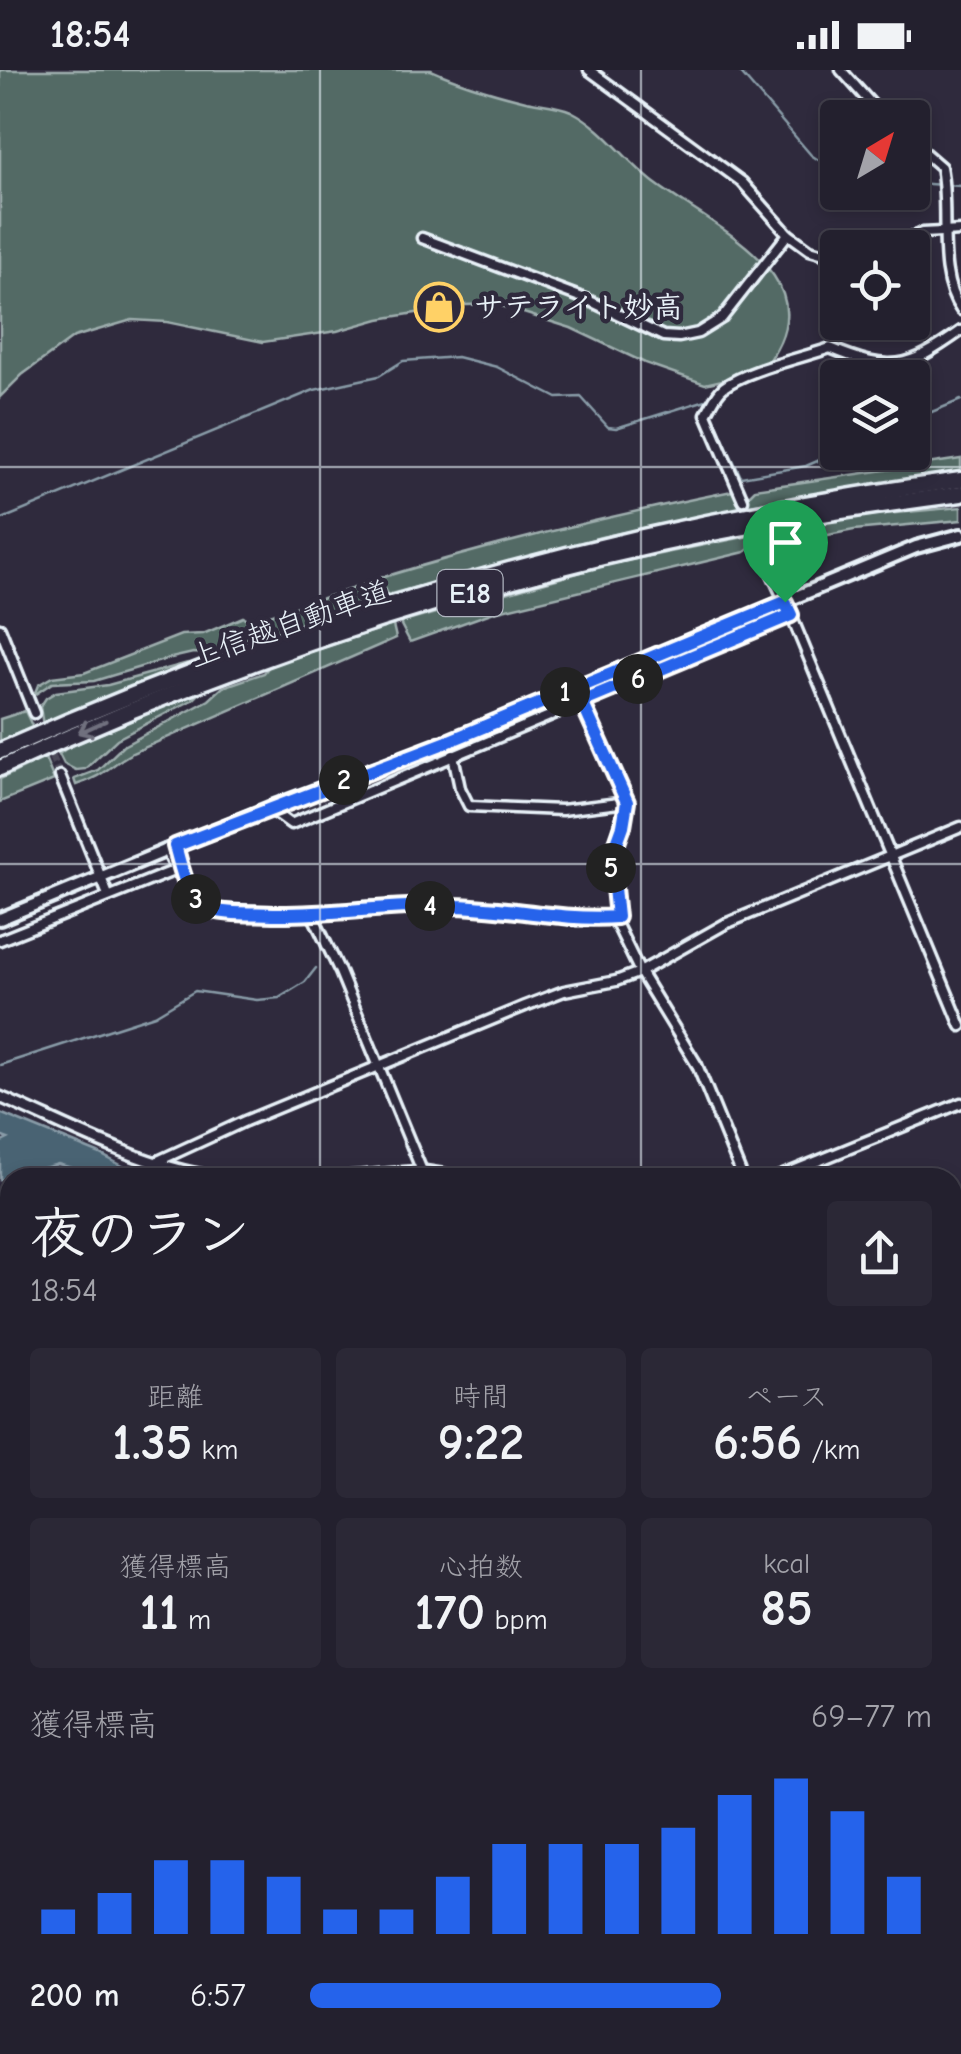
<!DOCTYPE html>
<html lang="ja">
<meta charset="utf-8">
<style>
:root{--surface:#23202e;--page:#2b2836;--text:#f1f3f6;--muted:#a3a3aa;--line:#403e4a;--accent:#2563eb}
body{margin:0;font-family:"Comic Neue","Klee One",sans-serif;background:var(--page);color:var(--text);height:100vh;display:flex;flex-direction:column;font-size:38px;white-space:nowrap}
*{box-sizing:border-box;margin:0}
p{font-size:32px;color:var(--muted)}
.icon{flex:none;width:55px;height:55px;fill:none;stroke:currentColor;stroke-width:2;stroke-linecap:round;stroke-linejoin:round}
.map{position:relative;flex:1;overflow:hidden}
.details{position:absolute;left:0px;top:1098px;width:962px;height:888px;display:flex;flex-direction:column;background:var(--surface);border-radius:30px 30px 0 0;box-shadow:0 5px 15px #0003,0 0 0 2px var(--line)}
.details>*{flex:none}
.needle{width:65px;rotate:38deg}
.controls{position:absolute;left:820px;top:30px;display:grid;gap:20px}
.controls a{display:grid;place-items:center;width:110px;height:110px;border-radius:10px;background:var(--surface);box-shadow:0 5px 15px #0003,0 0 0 2px var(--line);font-size:50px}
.pin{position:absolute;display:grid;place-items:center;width:85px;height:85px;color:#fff;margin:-102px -42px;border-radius:50% 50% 50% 0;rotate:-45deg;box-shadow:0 0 10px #0007}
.pin .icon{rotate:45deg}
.km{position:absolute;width:50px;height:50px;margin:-25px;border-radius:50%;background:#222;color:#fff;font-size:28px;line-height:50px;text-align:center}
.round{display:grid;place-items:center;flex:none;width:105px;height:105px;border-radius:10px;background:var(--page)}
.summary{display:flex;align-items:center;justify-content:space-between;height:170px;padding:0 30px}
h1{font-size:55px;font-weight:700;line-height:75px}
.stats{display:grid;grid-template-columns:repeat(3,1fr);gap:15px;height:170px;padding:10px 30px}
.stats div{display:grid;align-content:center;border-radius:10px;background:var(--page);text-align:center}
.stats b{font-size:50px;font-weight:700}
.stats small{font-size:28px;font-weight:400}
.stats p{font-size:28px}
.chart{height:280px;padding:20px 30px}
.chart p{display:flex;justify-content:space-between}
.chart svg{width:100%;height:180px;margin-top:10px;stroke:var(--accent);stroke-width:6}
ul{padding:0 30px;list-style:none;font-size:32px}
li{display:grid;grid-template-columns:160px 120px 1fr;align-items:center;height:75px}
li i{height:25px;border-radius:12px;background:var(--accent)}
.status{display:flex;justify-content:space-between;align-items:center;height:70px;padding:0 50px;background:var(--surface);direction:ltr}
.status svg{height:28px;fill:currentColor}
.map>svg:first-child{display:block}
.green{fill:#536a65;stroke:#9eaeae;stroke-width:2.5}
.water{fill:#4a6373;stroke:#899ca8;stroke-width:2.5}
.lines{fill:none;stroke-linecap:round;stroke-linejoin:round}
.stream{stroke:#899ca8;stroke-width:2.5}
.minor-tunnel{stroke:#4b4859;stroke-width:8;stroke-dasharray:8 4;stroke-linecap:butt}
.minor-casing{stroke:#e8f1f8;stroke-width:15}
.tertiary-casing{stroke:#e8f1f8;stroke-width:16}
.secondary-casing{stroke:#e8f1f8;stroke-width:18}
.trunk-casing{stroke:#e8f1f8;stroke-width:20}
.motorway-casing{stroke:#e8f1f8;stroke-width:21}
.minor{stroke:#2f2a3d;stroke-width:8}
.tertiary{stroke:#2f2a3d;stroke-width:9}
.secondary{stroke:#2f2a3d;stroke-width:10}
.trunk{stroke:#2f2a3d;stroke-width:12}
.motorway{stroke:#2f2a3d;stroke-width:14}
.oneway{stroke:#70707e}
.route-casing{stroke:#fff;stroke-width:20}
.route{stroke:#2563eb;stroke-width:12}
.grid{fill:none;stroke:#e8f1f8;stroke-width:2.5;stroke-opacity:0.55}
.labels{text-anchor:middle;stroke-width:9;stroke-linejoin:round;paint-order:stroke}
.shield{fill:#2f2a3d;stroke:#b0b5c0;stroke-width:2.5}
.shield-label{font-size:28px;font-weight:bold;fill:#e8f1f8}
.poi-label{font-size:30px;font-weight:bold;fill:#e8f1f8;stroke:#2f2a3d;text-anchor:start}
.street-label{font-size:30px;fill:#e8f1f8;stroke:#2f2a3d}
</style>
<div class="status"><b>18:54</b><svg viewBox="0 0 49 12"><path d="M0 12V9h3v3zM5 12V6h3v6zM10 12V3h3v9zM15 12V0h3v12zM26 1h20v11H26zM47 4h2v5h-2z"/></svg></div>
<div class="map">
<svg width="961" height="1984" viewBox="0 0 961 1984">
<rect width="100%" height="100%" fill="#2f2a3d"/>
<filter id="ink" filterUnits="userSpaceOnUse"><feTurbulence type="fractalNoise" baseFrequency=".01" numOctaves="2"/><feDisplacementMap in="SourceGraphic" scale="20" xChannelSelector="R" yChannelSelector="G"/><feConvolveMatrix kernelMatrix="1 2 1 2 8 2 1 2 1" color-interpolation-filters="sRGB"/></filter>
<g filter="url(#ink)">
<!-- green -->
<g class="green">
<path d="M0,0h431c31,14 62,23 95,31 14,3 32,4 45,10 32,16 54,49 81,70 61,47 189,97 109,190l-56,13 -60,-21 -74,-35 -76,-24 -30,1 -86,14 -42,12 -74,11 -96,-20 -35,-2 -58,17 -52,38 -22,22z"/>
<path d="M961,389v12l-212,34 -2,-8 8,-8z"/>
<path d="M732,421l8,17 -139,29 -214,58 -7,-17c116,-35 233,-63 352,-87z"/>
<path d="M961,437v13l-107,10 -88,17 -5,-12 91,-18z"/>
<path d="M749,466v13l-4,3 -251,60 -84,30 -10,-19 206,-58z"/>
<path d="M376,511l8,16 -123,42 -8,-3 -46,18 -14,-1 -26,6 -73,22 -42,2 -18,12 4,-10 14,-8 32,-4 97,-38 22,-1 40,-17 8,4z"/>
<path d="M393,555l3,13 -264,115c-22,12 -29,24 -56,32l-2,-6 24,-9 25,-24 86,-46 14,-13 41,-14 6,-8z"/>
<path d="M188,593l-14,7 -131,55 -3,-18 6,-9 10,-6 52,-7z"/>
<path d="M203,620l-9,9 -77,40 -32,30 -9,1 -12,-6 -5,-10 8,-6z"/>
<path d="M25,641l9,19 -34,15v-26z"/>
<path d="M45,688l9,22 -54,22v-23z"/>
</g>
<!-- water -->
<path class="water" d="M0,1043l98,40 45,24h-40l-45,-13 -58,16v-37l8,-4 -8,-3z"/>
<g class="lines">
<!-- stream -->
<g class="stream">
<path d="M738,0l73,85 27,18"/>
<path d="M912,113l49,3"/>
<path d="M711,342l30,65 65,-11 32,-14"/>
<path d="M912,350l49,-20"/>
<path d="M0,450l314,-130 65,-14 24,-15 54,-4 40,10 60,31 24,-1 27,30 8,1 90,-28 2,5"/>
<path d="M0,995l155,-50 40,-24 62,9 22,-2 26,-16 11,-14"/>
</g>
<!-- minor-tunnel -->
<path class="minor-tunnel" d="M47,675l13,31"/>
<!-- minor casing -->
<g class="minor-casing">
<g id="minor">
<path d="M589,0l153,112 46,52 22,16 28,8"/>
<path d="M841,0l43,48"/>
<path d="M912,72l29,25c9,43 -6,108 20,143"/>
<path d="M422,168l166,62 75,36 16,1 19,-4 24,-15 66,-84"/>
<path d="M884,178l38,-15 39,-2"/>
<path d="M743,430l-37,-86c5,-8 10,-21 18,-27 22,-17 78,-29 106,-39 61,25 76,22 131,-17"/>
<path d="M755,467l36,78 170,411"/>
<path d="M0,558l34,85"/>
<path d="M576,617l51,115 -16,57 6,58"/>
<path d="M453,685l7,33 9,18 93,4 65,-8"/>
<path d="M60,706l48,119"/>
<path d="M269,738l22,16 500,-209"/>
<path d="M175,776l17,48 15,15 105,5 55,-7 80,-1 50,2 80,12 40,-3v8l23,47 57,93 46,113"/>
<path d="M312,844l28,58 82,199"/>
<path d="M0,870l176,-70 -10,-21"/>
<path d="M158,1091l87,-40 280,-115 39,-15 52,-10 24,-9 85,-48 236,-97"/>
<path d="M776,1108l185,-75"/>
<path d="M0,1875h10"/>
<path d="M0,1963l10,5"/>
<path d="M23,1975l12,9"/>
<path d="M902,1975l1,9"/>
</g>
</g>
<!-- tertiary casing -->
<g class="tertiary-casing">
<g id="tertiary">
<path d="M0,1027c71,30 147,73 224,81"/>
<path d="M336,1108l86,-7 44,7"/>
<path d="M952,1285l9,2"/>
<path d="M0,1601l10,-1"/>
<path d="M952,1687l9,2"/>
<path d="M242,1984l3,-9"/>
</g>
</g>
<!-- secondary casing -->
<g class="secondary-casing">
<g id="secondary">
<path d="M0,849l269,-111 178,-66 469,-195 45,-12"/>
<path d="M952,1853l9,-1"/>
<path d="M0,1918l10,1"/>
</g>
</g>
<!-- trunk casing -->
<g class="trunk-casing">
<g id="trunk">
<path d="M952,1329l9,-20"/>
<path d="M636,1984l5,-9"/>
</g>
</g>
<!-- motorway casing -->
<g class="motorway-casing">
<g id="motorway">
<path d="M0,681c307,-137 628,-227 961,-271"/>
<path d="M0,698c227,-105 468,-186 713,-235 82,-16 165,-28 248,-39"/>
</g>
</g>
<!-- minor -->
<use href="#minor" class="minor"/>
<!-- tertiary -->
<use href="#tertiary" class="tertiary"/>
<!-- secondary -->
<use href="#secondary" class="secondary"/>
<!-- trunk -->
<use href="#trunk" class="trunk"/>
<!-- motorway -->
<use href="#motorway" class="motorway"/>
</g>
<!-- one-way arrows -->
<defs><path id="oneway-shaft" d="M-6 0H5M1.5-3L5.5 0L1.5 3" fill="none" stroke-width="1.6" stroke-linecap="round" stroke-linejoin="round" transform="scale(2.5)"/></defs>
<use class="oneway" href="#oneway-shaft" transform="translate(92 657) rotate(156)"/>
</g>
<g class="lines" filter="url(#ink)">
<!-- route casing -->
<g class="route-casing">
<path id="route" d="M785,532l6,13 -209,87 45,100 -4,24 -12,33 6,58c-57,4 -111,-11 -168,-11 -59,-1 -117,9 -176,8 -19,-1 -52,1 -69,-7 -19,-10 -23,-43 -29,-61l272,-104z"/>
</g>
<!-- route -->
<use href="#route" class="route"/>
</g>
<!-- grid -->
<path class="grid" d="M320,0v1108M641,0v1108M0,397h961M0,794h961M0,1190h10M952,1190h9M0,1587h10M952,1587h9M320,1975v9M641,1975v9"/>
<!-- icons -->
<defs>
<g id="shop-ring" transform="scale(2.5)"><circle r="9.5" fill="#2f2a3d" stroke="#ffd166" stroke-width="1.5"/><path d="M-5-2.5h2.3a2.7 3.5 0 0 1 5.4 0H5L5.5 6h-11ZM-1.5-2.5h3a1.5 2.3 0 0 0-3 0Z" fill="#ffd166"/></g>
</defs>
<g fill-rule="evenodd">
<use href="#shop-ring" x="439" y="237"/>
</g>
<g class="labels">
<!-- shield labels -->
<rect class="shield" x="437.5" y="500" width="65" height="46" rx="8"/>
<g class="shield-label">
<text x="470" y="533">E18</text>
</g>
<!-- poi labels -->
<g class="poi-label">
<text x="474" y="247">サテライト妙高</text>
</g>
<!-- street labels -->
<g class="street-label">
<text transform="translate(290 554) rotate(-19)" y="10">上信越自動車道</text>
</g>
</g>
</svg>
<div class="controls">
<a><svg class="needle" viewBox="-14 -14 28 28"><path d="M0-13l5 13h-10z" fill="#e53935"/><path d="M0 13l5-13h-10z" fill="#a3a3aa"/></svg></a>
<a><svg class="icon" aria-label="locate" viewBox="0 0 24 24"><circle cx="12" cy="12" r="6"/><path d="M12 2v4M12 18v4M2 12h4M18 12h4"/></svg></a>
<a><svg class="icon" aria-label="layers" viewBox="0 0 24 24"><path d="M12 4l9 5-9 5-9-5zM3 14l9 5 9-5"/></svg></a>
</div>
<div class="pin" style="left:785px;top:532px;background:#1e9e55"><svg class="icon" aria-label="arrive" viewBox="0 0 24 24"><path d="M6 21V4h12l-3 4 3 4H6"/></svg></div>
<b class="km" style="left:565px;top:622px">1</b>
<b class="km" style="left:344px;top:710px">2</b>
<b class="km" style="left:196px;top:829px">3</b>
<b class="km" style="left:430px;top:836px">4</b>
<b class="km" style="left:611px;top:798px">5</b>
<b class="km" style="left:638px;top:609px">6</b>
<section class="details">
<div class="summary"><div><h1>夜のラン</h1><p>18:54</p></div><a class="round"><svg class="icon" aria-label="share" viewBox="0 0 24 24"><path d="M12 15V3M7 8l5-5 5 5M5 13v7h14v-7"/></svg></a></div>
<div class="stats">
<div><p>距離</p><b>1.35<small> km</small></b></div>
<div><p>時間</p><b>9:22</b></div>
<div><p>ペース</p><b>6:56<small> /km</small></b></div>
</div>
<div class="stats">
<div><p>獲得標高</p><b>11<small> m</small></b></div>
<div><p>心拍数</p><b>170<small> bpm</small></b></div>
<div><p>kcal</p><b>85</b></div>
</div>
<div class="chart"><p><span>獲得標高</span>69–77 m</p>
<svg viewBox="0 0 160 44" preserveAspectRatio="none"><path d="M5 44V38M15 44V34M25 44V26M35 44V26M45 44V30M55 44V38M65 44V38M75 44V30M85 44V22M95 44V22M105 44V22M115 44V18M125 44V10M135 44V6M145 44V14M155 44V30"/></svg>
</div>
<ul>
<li><b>200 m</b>6:57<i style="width:66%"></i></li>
</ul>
</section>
</div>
